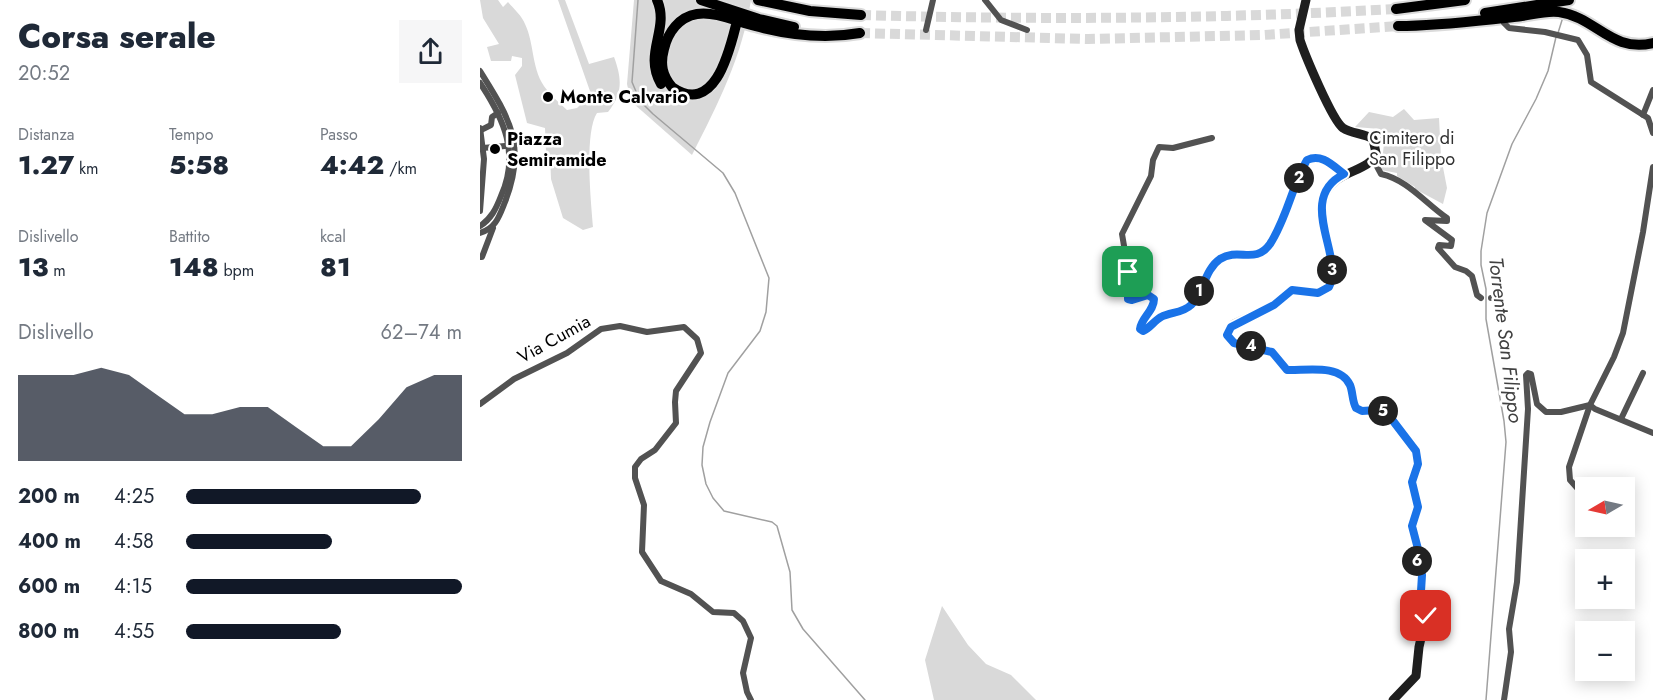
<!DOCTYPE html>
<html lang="it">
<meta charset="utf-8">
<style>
:root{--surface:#fff;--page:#f6f6f7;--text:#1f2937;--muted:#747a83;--accent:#111827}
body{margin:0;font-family:Jost,sans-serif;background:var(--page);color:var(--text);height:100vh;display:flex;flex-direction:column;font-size:22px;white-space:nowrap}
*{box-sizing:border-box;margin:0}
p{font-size:20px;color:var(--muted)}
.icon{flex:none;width:33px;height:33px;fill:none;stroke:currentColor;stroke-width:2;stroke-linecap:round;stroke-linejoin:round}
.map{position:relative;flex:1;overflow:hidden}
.details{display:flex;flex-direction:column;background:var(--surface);width:480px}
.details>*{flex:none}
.needle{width:39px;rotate:261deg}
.buttons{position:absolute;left:1095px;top:477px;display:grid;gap:12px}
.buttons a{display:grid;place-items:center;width:60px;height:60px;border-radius:0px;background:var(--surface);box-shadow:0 3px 15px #0003;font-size:30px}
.pin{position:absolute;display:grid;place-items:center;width:51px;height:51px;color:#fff;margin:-26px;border-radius:12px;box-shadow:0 3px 9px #0006}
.km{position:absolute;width:30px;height:30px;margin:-15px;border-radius:50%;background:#222;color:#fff;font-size:16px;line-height:30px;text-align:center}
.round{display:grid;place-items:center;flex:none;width:63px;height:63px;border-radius:0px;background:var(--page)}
.headline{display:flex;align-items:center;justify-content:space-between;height:102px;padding:0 18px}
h1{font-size:33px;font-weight:800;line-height:45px}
.figures{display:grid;grid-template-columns:repeat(3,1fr);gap:9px;height:102px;padding:6px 18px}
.figures div{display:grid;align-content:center}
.figures b{font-size:26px;font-weight:800}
.figures small{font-size:16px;font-weight:400}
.figures p{font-size:16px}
.chart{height:168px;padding:12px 18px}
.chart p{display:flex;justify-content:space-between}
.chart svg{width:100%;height:108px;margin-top:6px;fill:var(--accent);opacity:.7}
ul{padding:0 18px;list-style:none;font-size:20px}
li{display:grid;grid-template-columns:96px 72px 1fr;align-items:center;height:45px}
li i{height:15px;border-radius:8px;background:var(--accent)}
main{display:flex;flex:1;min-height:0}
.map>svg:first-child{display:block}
.green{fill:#d9d9d9}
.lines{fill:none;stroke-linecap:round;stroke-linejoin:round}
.stream{stroke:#a0a0a0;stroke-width:1.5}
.highway-tunnel{stroke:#d9d9d9;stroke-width:10;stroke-dasharray:10 5;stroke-linecap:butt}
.highway-casing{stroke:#dbdbdb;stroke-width:14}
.street{stroke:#525252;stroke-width:6}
.secondary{stroke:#1f1f1f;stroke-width:9}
.highway{stroke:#000;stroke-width:10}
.route-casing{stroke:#fff;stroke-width:12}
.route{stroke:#1a73e8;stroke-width:8}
.poi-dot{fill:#000;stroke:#fff;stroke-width:2}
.labels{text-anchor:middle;stroke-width:5;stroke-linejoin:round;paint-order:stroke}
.poi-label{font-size:18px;font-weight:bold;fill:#000;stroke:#fff;text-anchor:start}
.park-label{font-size:18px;fill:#303030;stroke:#fff}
.street-label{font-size:18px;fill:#000;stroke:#fff}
.water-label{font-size:20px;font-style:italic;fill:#414141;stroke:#fff}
</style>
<main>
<section class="details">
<div class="headline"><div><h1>Corsa serale</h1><p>20:52</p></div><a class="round"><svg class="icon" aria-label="share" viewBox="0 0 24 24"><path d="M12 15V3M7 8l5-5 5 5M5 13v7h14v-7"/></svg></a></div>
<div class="figures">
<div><p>Distanza</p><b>1.27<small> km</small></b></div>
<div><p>Tempo</p><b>5:58</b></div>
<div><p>Passo</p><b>4:42<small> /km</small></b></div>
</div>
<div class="figures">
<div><p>Dislivello</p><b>13<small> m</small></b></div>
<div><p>Battito</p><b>148<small> bpm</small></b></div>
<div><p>kcal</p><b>81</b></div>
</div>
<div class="chart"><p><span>Dislivello</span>62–74 m</p>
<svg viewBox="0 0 160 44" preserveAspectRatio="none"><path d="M0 44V9L10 9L20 9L30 6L40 9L50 17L60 25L70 25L80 22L90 22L100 30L110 38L120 38L130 27L140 14L150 9L160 9V44z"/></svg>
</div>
<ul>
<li><b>200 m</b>4:25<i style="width:85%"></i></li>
<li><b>400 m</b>4:58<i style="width:53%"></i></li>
<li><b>600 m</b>4:15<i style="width:100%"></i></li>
<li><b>800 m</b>4:55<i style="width:56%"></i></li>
</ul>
</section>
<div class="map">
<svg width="1173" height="700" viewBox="0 0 1173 700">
<rect width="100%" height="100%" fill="#fff"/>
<!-- green -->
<g class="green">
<path d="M0,0h18l5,7 5,-5c6,7 14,14 17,22 10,21 6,47 22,66 5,7 13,13 20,20l10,-2 14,-14 -33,-94h7l24,64 25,-7c8,22 9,36 -6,55l-11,1c-13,20 -6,89 -4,114l-10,3 -20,-12 -12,-39 -1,-25 -4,-2 -1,-24 -18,-5 -12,-48 7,-9v-8l-10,-2 -1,5h-20l-4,-14 12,-3 -16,-26z"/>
<path d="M154,0h117c-9,57 -33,104 -59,155l-58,-51 -5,-11 -2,-9z"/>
<path d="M924,109l10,11 25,-2 2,39 6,31 -4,16 -28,-15v-2l-18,-11v-3l-16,-3 3,-26 -4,-3v-12l-25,-2 14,-15 24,5z"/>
<path d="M462,606l26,39 18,19 25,11 25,25h-102l-9,-40z"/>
</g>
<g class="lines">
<!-- stream -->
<g class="stream">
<path d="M158,0l-6,82 8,19 13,13 70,59 12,20 34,85 -3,34 -6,19 -32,42 -18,49 -7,25 -1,18 4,19 7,14 11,13 48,11 5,4 13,46 2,38 11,19 62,71"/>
<path d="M1078,33l5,-16"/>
<path d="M1006,700l20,-258 -2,-21 -18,-102v-30l-5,-24v-14l6,-38 25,-69 24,-45 12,-28 8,-34"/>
</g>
<!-- highway-tunnel -->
<g class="highway-tunnel">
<path d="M381,15c179,5 357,4 535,-6"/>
<path d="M262,21l3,-21"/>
<path d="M380,33l228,6 175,-4 135,-9"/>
</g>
<!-- highway casing -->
<g class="highway-casing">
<g id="highway">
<path d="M177,0c13,29 -14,53 4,84"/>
<path d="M221,0l58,19 35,8"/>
<path d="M278,0l52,11 51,4"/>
<path d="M916,9l69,-9"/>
<path d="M1005,13l84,-13"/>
<path d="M256,25c-7,28 -22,91 -64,62 -10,-12 -12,-23 -8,-38 4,-17 15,-32 33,-35 18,-3 41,8 58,12 34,9 71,13 105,7"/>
<path d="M918,26c39,0 77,-5 116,-9 15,-1 30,-7 45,-5 37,5 52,41 94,31"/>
</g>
</g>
<!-- street -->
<g class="street">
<path d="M505,0l16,20 26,10"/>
<path d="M1024,23l5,5 36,4 33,8 9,15 4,27 57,36 5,15"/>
<path d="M446,30l7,-30"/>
<path d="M0,71c30,48 47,75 25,131 -6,15 -9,26 -25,31"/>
<path d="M0,83c24,36 40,71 21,113 -5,13 -10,23 -21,30"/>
<path d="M1163,115l10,-25"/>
<path d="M0,128l4,31 -4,52"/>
<path d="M1,130l10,-5 1,-8 6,-4"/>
<path d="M732,138l-39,10 -14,-1 -6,13 -2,16 -29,58 6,35 -1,28 5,3 16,-5 6,4 -1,8 -13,18 1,6c9,-2 11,-9 18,-13 10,-6 22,-5 31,-12 14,-11 14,-35 29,-46 17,-13 36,4 50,-16 18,-25 23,-58 38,-84 15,-7 26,6 37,14"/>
<path d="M3,148l22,-2"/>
<path d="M893,159l8,15c27,6 44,29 66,44v3l-22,-1 27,20 -1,6 -12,-1 -1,3 17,19 11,4 6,5 5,19 4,3"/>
<path d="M0,257h2l11,-29"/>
<path d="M1011,298h6"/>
<path d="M0,404l34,-25 53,-26 34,-24 19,-3 27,6 37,-5 13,12 4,14 -25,38 -1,11 1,21 -21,27 -14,9 -6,8v11l9,27 -2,47 19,29 30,13 22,18 21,1 9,8 8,17 -8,35 4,19 4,8"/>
<path d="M1110,405l5,4 58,24"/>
<path d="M1141,419l22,-46"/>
<path d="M1106,498l-16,-18 -1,-13 21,-62 24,-48 9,-24 20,-101 10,-65"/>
<path d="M1024,700l7,-48 -2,-23 8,-47 11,-173 -2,-34 2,-2 3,1 6,30 9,8h15l29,-7"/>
</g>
<!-- secondary -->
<path class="secondary" d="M826,0l-7,30 1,10c5,15 32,80 43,88 9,6 21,5 30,11l3,14c-8,22 -43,14 -53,47 -7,26 18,64 6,87l-11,6 -26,-3 -18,15 -40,19 -5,5 -2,6 7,8 38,9 15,18c17,2 53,-7 63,15 3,7 2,16 6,23 9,7 21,1 31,5l25,31 5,11v12l-5,15 5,25 -5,19 4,17 1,17 5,15 -1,16 5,25 -7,31 -3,29 -23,24"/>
<!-- highway -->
<use href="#highway" class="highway"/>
</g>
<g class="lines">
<!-- route casing -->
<g class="route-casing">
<path id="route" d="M648,272v27l4,1 16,-5 6,4c0,12 -13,19 -14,30l3,2c7,-3 11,-10 18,-14 10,-5 22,-4 30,-12 13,-12 13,-35 29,-46 19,-12 35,6 50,-15 17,-26 22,-58 37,-84 15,-7 26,6 37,14 -49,25 1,82 -15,113l-11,6 -26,-3 -18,15 -43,22 -4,8 7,8 38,9 15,18c17,1 53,-7 63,15 3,7 2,16 6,23l6,3 15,-1 10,3 29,38 2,13 -6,18 6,25 -6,19 6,23 -1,11 5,15 -1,16 5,25"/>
</g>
<!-- route -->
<use href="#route" class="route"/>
</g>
<!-- markers -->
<g class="poi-dot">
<circle cx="68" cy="97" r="6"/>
<circle cx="15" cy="149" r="6"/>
</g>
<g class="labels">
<!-- poi labels -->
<g class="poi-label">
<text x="80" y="103">Monte Calvario</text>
<text x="27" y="145">Piazza<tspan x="27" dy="21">Semiramide</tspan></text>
</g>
<!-- park labels -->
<g class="park-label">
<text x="932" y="144">Cimitero di<tspan x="932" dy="21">San Filippo</tspan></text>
</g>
<!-- street labels -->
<g class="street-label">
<text transform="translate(74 339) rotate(-29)" y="6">Via Cumia</text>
</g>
<!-- water labels -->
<g class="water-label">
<text transform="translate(1026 340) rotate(83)" y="7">Torrente San Filippo</text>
</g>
</g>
</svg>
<div class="buttons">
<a><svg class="needle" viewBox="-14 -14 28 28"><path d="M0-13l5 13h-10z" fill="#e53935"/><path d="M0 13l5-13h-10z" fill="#747a83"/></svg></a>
<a>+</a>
<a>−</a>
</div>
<div class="pin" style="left:648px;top:272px;background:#1e9e55"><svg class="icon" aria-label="arrive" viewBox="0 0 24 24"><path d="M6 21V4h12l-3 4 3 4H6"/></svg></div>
<div class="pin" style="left:946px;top:616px;background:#d93025"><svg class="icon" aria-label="check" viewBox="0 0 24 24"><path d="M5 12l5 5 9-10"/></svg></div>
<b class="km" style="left:719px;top:291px">1</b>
<b class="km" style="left:819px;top:178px">2</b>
<b class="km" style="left:852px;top:270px">3</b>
<b class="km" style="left:771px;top:346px">4</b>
<b class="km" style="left:903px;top:411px">5</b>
<b class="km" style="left:937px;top:561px">6</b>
</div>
</main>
